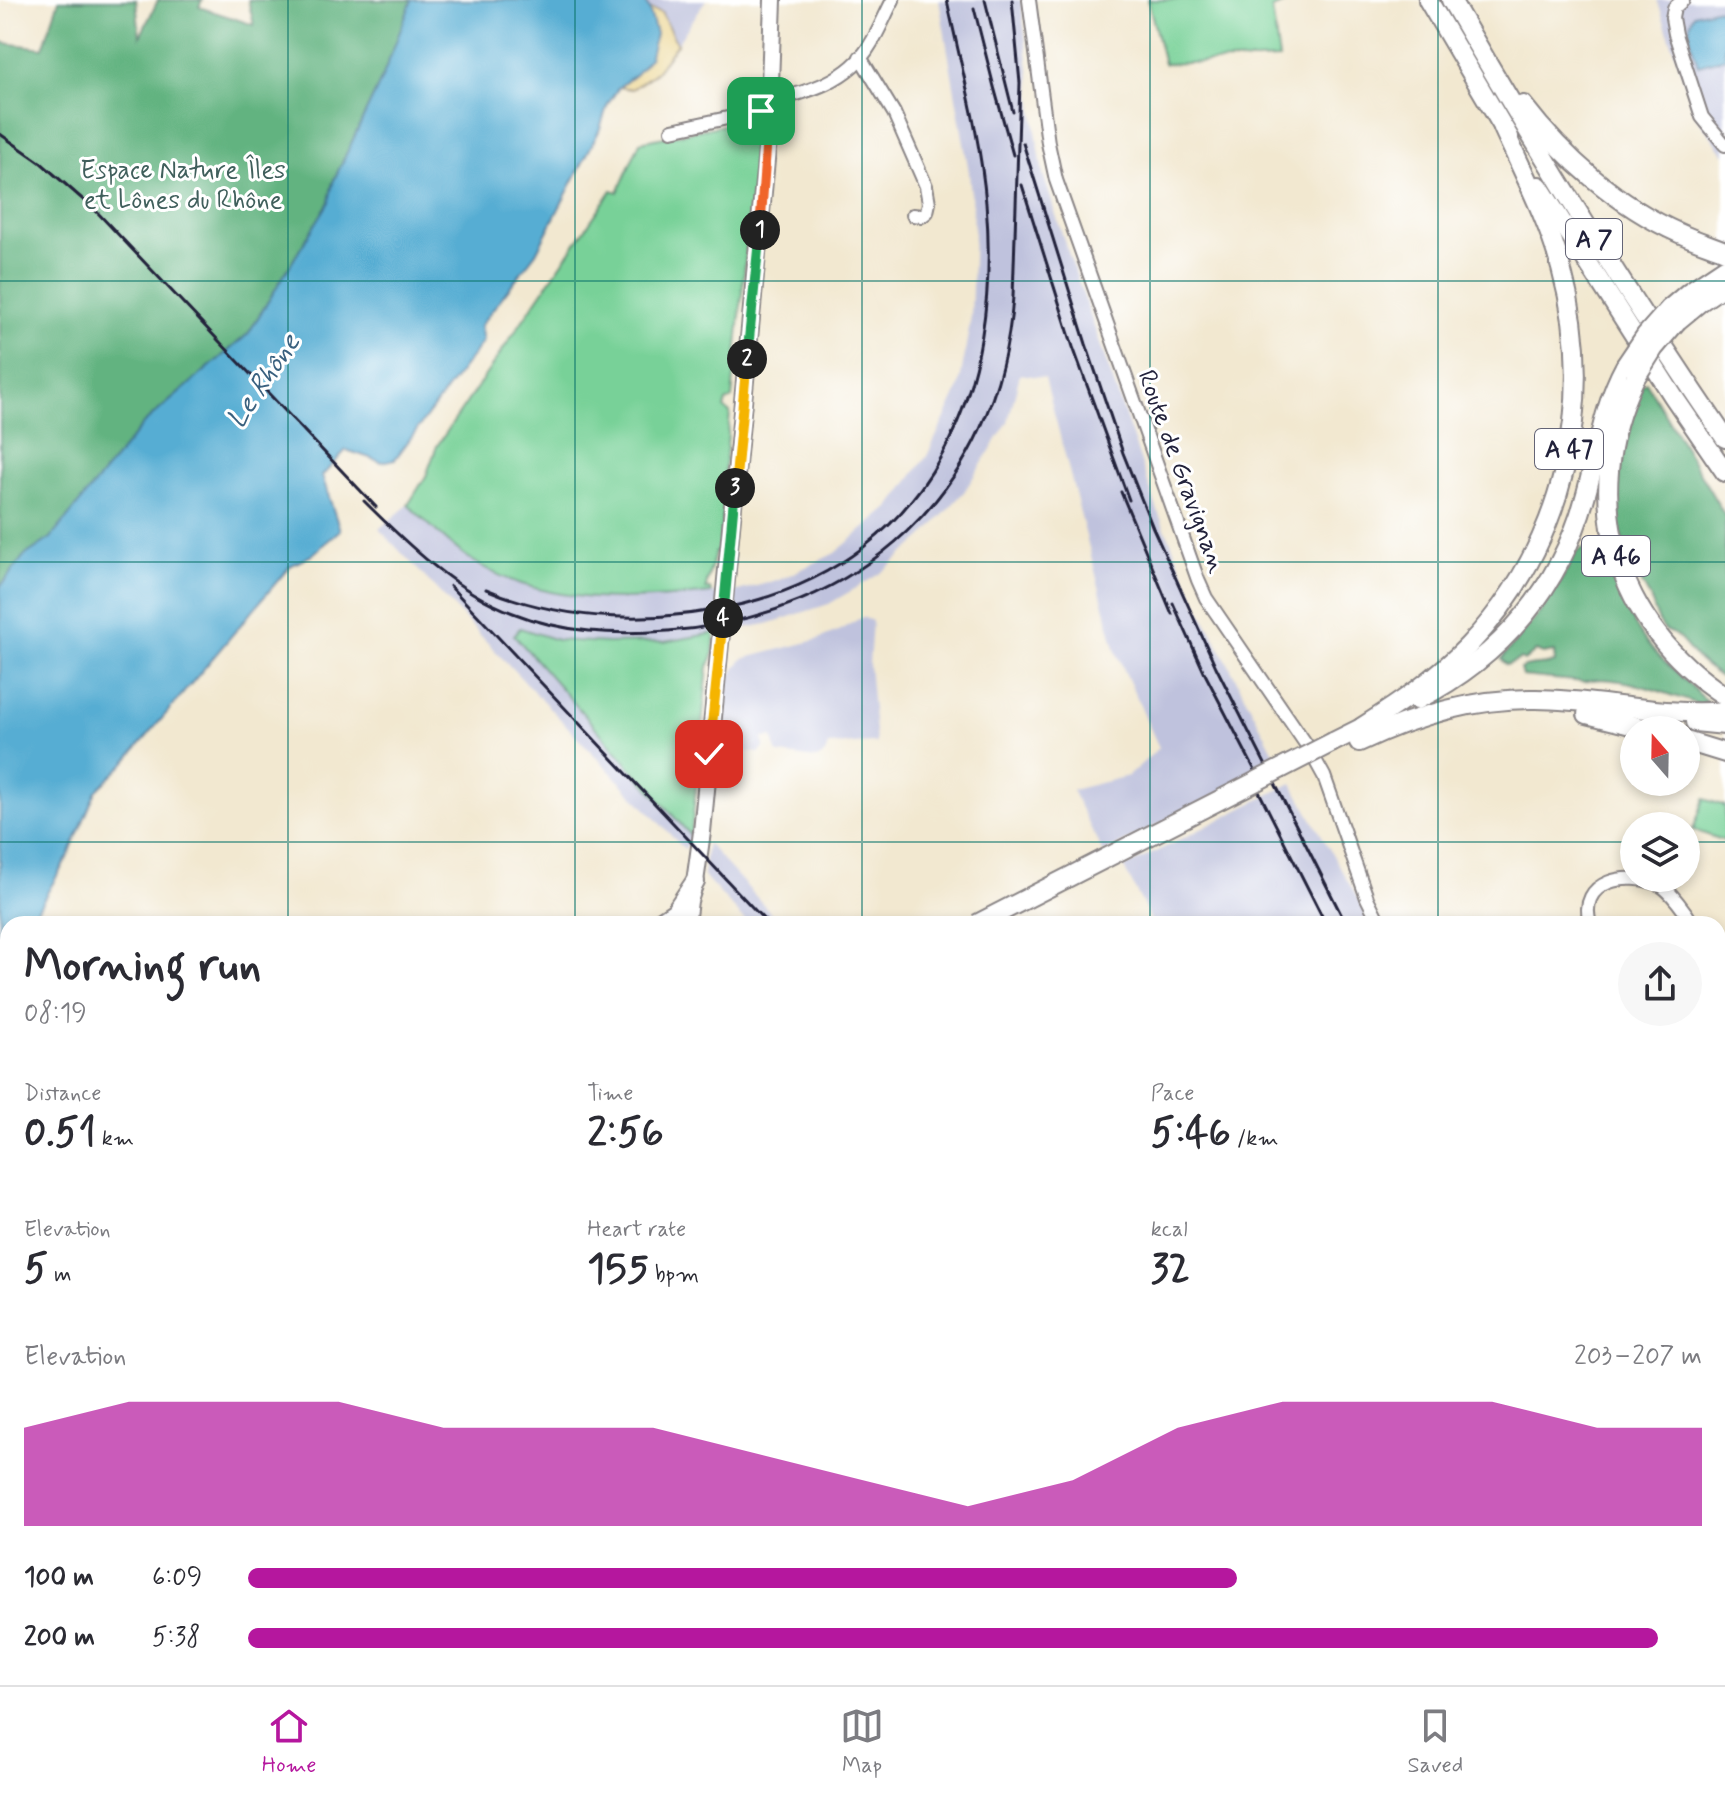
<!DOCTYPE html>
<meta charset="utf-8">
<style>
:root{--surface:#fff;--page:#f7f7f7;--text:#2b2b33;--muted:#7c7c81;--line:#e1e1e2;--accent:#b5179e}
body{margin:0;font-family:Mynerve,sans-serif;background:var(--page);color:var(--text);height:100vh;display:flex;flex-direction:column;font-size:30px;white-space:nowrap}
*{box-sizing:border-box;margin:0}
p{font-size:26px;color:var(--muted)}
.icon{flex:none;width:44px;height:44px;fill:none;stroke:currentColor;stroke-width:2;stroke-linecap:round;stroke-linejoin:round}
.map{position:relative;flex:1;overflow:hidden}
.drawer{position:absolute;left:0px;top:916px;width:1726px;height:770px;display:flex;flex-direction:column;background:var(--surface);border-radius:24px 24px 0 0;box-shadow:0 4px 12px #0003}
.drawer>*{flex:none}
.needle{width:52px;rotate:340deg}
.controls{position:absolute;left:1620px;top:716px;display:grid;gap:16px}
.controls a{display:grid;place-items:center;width:80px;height:80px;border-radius:50%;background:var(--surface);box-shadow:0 4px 12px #0003;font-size:40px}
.pin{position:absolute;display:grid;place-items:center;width:68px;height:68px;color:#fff;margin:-34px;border-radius:16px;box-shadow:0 4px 12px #0006}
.km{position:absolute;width:40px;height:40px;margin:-20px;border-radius:50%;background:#222;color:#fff;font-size:22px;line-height:40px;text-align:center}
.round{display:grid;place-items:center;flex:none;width:84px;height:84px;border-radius:42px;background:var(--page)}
.head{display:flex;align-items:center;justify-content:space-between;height:136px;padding:0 24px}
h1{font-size:44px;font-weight:800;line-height:60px}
.figures{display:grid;grid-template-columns:repeat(3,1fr);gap:12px;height:136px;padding:8px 24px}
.figures div{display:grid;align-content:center}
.figures b{font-size:40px;font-weight:800}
.figures small{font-size:22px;font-weight:400}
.figures p{font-size:22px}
.chart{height:224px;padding:16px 24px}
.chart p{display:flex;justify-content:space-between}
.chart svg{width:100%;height:144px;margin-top:8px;fill:var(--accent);opacity:.7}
ul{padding:0 24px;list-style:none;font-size:26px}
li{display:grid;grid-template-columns:128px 96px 1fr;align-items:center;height:60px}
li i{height:20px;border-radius:10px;background:var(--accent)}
.dock{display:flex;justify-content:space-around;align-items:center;height:112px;border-top:2px solid var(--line);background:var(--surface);font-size:22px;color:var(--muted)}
.dock a{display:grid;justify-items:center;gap:4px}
.dock .selected{color:var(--accent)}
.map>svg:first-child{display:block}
.industrial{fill:#bfc2dd}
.green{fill:#78d198;stroke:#4d7a6a;stroke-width:2}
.forest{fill:#62b380;stroke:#426a5e;stroke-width:2}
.sand{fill:#eeda9e;stroke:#887e6c;stroke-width:2}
.water{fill:#57add3;stroke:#3c6887;stroke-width:2}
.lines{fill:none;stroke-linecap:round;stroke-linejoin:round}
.minor-casing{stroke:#8a8586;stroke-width:16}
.major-casing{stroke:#8a8586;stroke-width:20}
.highway-casing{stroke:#8a8586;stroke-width:22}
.minor{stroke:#fff;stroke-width:12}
.major{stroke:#fff;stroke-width:16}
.highway{stroke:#fff;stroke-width:18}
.rail{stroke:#22223b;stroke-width:3}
.highway-bridge-casing{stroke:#8a8586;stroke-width:22;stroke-linecap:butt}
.highway-bridge{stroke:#fff;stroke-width:18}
.split-1-casing{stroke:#fff;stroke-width:16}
.split-2-casing{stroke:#fff;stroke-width:16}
.split-3-casing{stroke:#fff;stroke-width:16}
.split-4-casing{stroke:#fff;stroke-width:16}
.split-5-casing{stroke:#fff;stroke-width:16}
.split-1{stroke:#f0652b;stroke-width:10}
.split-2{stroke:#22a559;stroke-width:10}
.split-3{stroke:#f5b400;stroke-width:10}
.split-4{stroke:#22a559;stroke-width:10}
.split-5{stroke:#f5b400;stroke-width:10}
.grid{fill:none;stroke:#0f766e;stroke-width:2;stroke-opacity:0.55}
.labels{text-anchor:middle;stroke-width:6;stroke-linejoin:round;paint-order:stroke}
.shield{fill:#fff;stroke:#646476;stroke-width:2}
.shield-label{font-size:24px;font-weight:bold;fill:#22223b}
.park-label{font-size:26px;fill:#405f5c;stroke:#fff}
.street-label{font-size:26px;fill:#22223b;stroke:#fff}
.water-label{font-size:28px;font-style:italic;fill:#3a617f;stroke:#fff}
</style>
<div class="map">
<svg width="1725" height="1685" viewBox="0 0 1725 1685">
<rect width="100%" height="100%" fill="#fff"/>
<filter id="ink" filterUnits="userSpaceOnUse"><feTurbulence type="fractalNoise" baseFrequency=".0125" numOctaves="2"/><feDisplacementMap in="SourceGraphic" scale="16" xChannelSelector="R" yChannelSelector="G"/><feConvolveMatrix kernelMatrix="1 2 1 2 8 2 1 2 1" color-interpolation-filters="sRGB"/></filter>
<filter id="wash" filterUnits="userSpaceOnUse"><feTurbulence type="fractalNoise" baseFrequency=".006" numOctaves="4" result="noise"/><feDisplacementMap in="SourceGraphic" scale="32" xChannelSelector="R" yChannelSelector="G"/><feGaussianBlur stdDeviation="1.8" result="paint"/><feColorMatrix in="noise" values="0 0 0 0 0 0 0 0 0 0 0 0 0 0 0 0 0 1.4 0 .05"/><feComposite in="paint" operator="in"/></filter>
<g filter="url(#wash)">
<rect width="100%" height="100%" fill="#f2e8d0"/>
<!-- industrial -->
<g class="industrial">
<path d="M644,0h62l-29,44 -16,-32 -12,-3z"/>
<path d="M939,0h82l15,131 7,43 21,66 95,274 39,91 81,157 -176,91 -31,-63 56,-14 31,-28 -43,-96 -71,-274 -25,-4 -12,48 -44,70 -41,45 -42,36 -52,31 -62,20 -38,7 1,-38 49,-13 56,-27 55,-46 37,-51 32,-68 12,-72 3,-86 -5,-58z"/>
<path d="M1657,0h68v155l-29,-39z"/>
<path d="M408,505l45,41 66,38 34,9 41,5 39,1 86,-6 -4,40 -51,9 -56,1 -51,-3 -37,-12 -6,7 177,201 -6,14 -306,-321z"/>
<path d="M862,617l10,4 -3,44 7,78 -48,2 -3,9 -8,5 -38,-5 -3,-2 -3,-15 -10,1 1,10 -5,5 -31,-4 -6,-6 -2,-9 3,-47 19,-28 74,-19 24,-10z"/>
<path d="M1292,783l80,141h-219l-29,-56z"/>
<path d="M707,843l74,81h-33l-45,-49z"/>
<path d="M1718,1356l7,6v128l-7,-5z"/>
<path d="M605,1678h1029l13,7h-1044z"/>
</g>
<!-- green -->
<g class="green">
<path d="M1148,0h144l-20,9 7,50 -115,5z"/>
<path d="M744,121l14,7 -26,270 -6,4 -2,6 6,5 -7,76 2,3 -6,60h-4c-2,13 -8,24 -9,37h4l1,4c-76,9 -159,13 -228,-26 -28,-16 -51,-40 -75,-62l18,-29 11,-30 175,-256 6,2 22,-50z"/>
<path d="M520,628l37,12 51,3 56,-1 51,-9 -2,23 -5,11 -7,68 -2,2 -1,7 2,2 -9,90 -177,-201z"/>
<path d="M1704,799l21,7v35l-32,-11z"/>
</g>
<!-- forest -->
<g class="forest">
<path d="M59,0h77l4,37 18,-37h44l-3,7 55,18 -6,-25h164l-30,78 -49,104 -4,20 -81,132 -105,90 -92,115 -27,17 -24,31v-548l4,4 39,5z"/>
<path d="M1646,382l79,134v164c-10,-7 -21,-14 -29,-22 -7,-8 -13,-17 -21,-23 -3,-3 -8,-3 -11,-6 -9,-9 -9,-22 -15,-33 -10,-19 -23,-40 -28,-62 -12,-49 1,-105 21,-150z"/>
<path d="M1591,544c7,10 14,20 20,31 10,21 18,42 31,61 18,26 45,43 65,66l-9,2c-29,-9 -86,-33 -114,-22l-62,-6 -2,-7c10,-6 23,-3 35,-6l-1,-11 -11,2 -7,-3 -12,10 -3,-2 -15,6 -5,-6 42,-50 17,-26 16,-31z"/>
</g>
<!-- sand -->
<path class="sand" d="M649,9l12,3 16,32 -22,29 -23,16 -13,-2 17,-13 20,-40z"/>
<!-- water -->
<g class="water">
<path d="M412,0h232l5,9 7,25 -7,25 -13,15 -17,13 -11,17 -9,27 -63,122 -56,73 3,15 -88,118 -13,3 -36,-12 -24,26 18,54 -28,25 -22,11 -167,199 -27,26 -28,66 -39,67h-21v36l-8,13v-386l24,-31 27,-18 92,-114 105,-90 81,-132 4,-20 49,-104z"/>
<path d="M1714,9l6,1 5,7v41l-27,7c-5,-17 -14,-36 -4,-51z"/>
<path d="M0,1554l8,17v107h52l4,7h-64z"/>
</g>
</g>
<g filter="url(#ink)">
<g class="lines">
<!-- minor casing -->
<g class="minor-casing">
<g id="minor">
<path d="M1029,0l19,143 8,37 142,400 8,18 102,149 16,29 43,122 13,26"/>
<path d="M1683,0l-9,8 -2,10 3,16 27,83 23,28"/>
<path d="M860,57l34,56 32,73 3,17 -2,9 -5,4 -9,-1"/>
<path d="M769,102c38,-10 80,-21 101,-57 9,-14 15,-30 23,-45"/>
<path d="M672,130l97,-21"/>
<path d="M1590,924c-13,-45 39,-53 70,-39 10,5 27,29 33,39"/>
<path d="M1718,944l7,-1"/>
<path d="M1725,1107c-8,12 -6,19 0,31"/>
<path d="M1718,1299l7,3"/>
<path d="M1718,1350l7,6"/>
<path d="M1718,1617l7,-9"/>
<path d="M1058,1678l1,1"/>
<path d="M608,1685l2,-7"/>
<path d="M733,1685l19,-7"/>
<path d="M1492,1685l5,-7"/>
</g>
</g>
<!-- major casing -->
<g class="major-casing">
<g id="major">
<path d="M686,924l3,-23 6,-19 7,-50 66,-693 5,-139"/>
<path d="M1681,1678l16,7"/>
</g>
</g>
<!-- highway casing -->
<g class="highway-casing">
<g id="highway">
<path d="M1428,0l81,137"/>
<path d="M1451,0c86,149 177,296 274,438"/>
<path d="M1523,105c40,52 95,101 156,128 15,7 31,12 46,18"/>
<path d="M1539,186l134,210 52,76"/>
<path d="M1669,309l20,-17 36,-24"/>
<path d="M1677,321l23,-19 25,-17"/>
<path d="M1634,380c-56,119 -19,244 91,316"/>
<path d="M1417,700c85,-43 144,-113 169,-206 12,-43 17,-88 39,-128"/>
<path d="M1587,714l64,16"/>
<path d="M1695,722l30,3"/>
<path d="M1362,727c38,-24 75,-49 106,-81 96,-100 130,-245 93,-378 -13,-48 -37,-94 -58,-140"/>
<path d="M1686,741l39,12"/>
<path d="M1333,742l40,-20"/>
<path d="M1359,742c55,-26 116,-44 177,-43 63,0 125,18 189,12"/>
<path d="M657,924l18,-12 20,-30"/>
<path d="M0,1187h8"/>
</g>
</g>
<!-- minor -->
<use href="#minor" class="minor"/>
<!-- major -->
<use href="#major" class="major"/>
<!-- highway -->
<use href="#highway" class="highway"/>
<!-- rail -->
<g class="rail">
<path d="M985,0l28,112"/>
<path d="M974,8l20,79 19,68"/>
<path d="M0,134l40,28 56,49 280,296"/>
<path d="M1023,143l63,201 37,109 30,75 63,139 130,257"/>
<path d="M1022,185l51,162 56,153"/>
<path d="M1121,492l51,122"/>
<path d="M364,501c43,43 91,90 149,112 50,20 102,22 155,18 191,-14 331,-140 345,-334l7,-214 -8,-83"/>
<path d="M450,586l318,338"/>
<path d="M486,589c79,34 174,35 257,15 192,-48 259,-219 243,-401 -6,-69 -25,-136 -39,-203"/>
<path d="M1173,603l31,69 57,110"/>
<path d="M1251,776l75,148"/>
<path d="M1718,1406l7,6"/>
<path d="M1718,1424l7,6"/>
<path d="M1718,1447l7,6"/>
</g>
<!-- highway-bridge casing -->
<g class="highway-bridge-casing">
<g id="highway-bridge">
<path d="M1625,366l21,-31 23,-26"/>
<path d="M1634,380l20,-32 23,-27"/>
<path d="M977,924l356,-182"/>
</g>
</g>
<!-- highway-bridge -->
<use href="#highway-bridge" class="highway-bridge"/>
</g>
</g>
<g class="lines" filter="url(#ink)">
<!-- split-1 casing -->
<g class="split-1-casing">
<path id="split-1" d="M760,230l9,-121 -8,2"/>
</g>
<!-- split-2 casing -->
<g class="split-2-casing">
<path id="split-2" d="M747,359l13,-129"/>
</g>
<!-- split-3 casing -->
<g class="split-3-casing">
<path id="split-3" d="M735,488l12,-129"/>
</g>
<!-- split-4 casing -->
<g class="split-4-casing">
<path id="split-4" d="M723,618l12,-130"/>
</g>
<!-- split-5 casing -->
<g class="split-5-casing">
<path id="split-5" d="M709,754l14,-136"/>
</g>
<!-- split-1 -->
<use href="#split-1" class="split-1"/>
<!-- split-2 -->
<use href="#split-2" class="split-2"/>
<!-- split-3 -->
<use href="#split-3" class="split-3"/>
<!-- split-4 -->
<use href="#split-4" class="split-4"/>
<!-- split-5 -->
<use href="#split-5" class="split-5"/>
</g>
<!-- grid -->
<path class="grid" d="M288,0v924M575,0v924M862,0v924M1150,0v924M1438,0v924M0,281h1725M0,562h1725M0,842h1634M1686,842h39M0,1123h8M1718,1123h7M0,1404h8M1718,1404h7M288,1678v7M575,1678v7M862,1678v7M1150,1678v7M1438,1678v7"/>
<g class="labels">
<!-- shield labels -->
<g class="shield">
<rect x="1566" y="219" width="56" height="40" rx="6"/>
<rect x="1535" y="429" width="68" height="40" rx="6"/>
<rect x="1582" y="536" width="68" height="40" rx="6"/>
</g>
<g class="shield-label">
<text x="1594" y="247">A 7</text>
<text x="1569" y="457">A 47</text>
<text x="1616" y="564">A 46</text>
</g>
<!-- park labels -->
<g class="park-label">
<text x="183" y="178">Espace Nature Îles<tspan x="183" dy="30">et Lônes du Rhône</tspan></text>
</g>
<!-- street labels -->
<g class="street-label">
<text transform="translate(1183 471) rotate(70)" y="9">Route de Gravignan</text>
</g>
<!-- water labels -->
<g class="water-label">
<text transform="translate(262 380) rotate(-56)" y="10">Le Rhône</text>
</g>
</g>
</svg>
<div class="controls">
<a><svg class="needle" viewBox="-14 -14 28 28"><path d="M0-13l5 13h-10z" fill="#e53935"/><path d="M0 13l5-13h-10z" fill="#7c7c81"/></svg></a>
<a><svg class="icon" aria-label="layers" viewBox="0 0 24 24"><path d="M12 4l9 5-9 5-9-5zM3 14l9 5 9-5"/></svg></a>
</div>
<div class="pin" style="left:761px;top:111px;background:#1e9e55"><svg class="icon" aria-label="arrive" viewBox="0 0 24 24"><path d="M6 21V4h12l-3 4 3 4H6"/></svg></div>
<div class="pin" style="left:709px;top:754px;background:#d93025"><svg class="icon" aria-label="check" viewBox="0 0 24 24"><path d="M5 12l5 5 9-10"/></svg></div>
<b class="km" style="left:760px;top:230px">1</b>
<b class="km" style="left:747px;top:359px">2</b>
<b class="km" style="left:735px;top:488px">3</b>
<b class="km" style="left:723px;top:618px">4</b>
<section class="drawer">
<div class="head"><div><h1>Morning run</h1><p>08:19</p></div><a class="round"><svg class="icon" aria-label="share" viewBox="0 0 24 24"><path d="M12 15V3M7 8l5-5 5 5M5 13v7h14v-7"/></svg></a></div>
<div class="figures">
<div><p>Distance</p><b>0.51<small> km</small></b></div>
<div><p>Time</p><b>2:56</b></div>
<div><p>Pace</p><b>5:46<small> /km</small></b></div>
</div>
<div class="figures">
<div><p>Elevation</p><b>5<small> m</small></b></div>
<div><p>Heart rate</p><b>155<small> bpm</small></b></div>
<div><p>kcal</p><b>32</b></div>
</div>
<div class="chart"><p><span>Elevation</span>203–207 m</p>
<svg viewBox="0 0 160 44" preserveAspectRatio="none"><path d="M0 44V14L10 6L20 6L30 6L40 14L50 14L60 14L70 22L80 30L90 38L100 30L110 14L120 6L130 6L140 6L150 14L160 14V44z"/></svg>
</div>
<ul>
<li><b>100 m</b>6:09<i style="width:68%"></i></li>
<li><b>200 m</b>5:38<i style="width:97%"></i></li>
</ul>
</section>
</div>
<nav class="dock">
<a class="selected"><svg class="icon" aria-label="home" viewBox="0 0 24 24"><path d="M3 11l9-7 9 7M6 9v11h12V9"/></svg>Home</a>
<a><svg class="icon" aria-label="map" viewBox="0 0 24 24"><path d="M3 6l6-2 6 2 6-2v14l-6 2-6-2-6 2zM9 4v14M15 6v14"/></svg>Map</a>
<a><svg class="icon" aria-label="saved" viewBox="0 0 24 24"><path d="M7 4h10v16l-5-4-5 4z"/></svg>Saved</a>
</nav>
